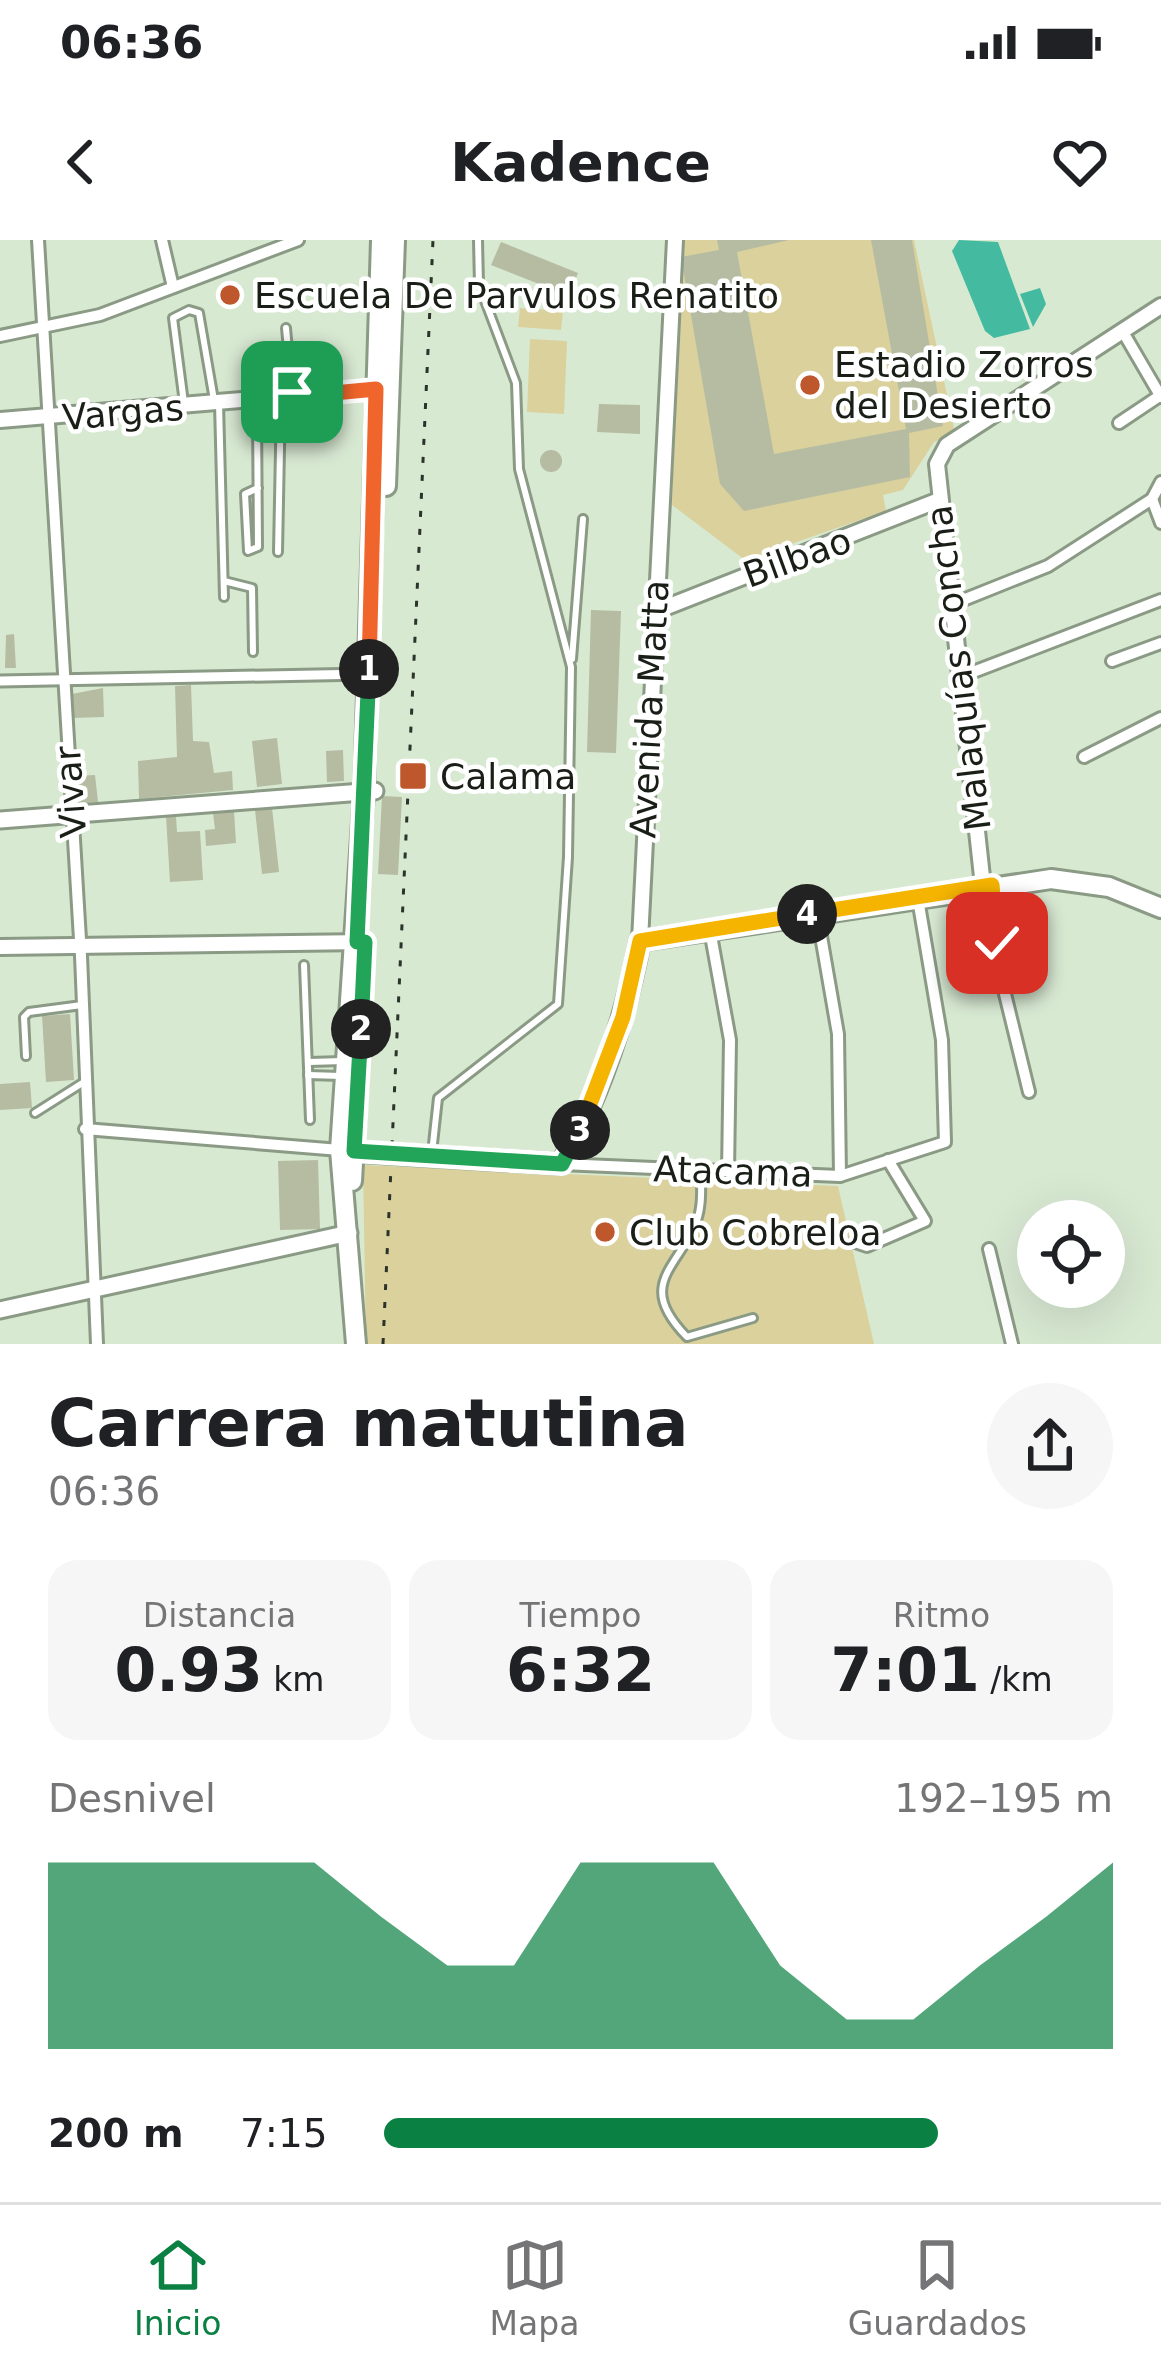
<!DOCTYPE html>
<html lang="es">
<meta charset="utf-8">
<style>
:root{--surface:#fff;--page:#f6f6f6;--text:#202124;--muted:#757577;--line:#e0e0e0;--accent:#0b8043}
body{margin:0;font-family:"DejaVu Sans",sans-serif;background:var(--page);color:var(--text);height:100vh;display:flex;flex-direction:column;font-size:45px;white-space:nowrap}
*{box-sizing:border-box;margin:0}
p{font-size:39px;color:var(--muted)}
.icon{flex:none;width:66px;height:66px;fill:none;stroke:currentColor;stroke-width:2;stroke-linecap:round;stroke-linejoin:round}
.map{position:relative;height:1104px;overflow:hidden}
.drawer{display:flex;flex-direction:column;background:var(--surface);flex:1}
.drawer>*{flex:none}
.fabs{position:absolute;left:1017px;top:960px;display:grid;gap:24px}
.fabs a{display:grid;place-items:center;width:108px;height:108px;border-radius:50%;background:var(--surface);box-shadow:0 12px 48px #0002;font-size:60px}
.pin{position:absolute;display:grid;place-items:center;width:102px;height:102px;color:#fff;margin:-51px;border-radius:24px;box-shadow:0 6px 18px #0006}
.km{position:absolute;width:60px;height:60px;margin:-30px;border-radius:50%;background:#222;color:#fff;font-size:33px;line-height:60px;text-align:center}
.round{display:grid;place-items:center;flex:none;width:126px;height:126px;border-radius:63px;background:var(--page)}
.summary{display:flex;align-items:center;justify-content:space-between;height:204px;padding:0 48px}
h1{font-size:66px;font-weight:800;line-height:90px}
.stats{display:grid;grid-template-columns:repeat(3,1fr);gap:18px;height:204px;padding:12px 48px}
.stats div{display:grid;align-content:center;border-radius:30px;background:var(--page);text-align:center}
.stats b{font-size:60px;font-weight:800}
.stats small{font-size:33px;font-weight:400}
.stats p{font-size:33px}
.chart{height:336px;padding:24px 48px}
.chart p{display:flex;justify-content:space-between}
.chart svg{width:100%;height:216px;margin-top:12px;fill:var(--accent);opacity:.7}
ul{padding:0 48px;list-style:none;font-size:39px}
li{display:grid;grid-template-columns:192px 144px 1fr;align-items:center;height:90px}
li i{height:30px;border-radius:15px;background:var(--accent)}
.status{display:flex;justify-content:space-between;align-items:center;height:84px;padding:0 60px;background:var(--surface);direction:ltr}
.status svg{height:33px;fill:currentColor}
header{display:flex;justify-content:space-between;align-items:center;height:156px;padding:0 48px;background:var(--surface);font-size:54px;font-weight:800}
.dock{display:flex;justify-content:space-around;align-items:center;height:168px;border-top:3px solid var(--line);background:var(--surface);font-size:33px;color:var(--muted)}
.dock a{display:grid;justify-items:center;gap:6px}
.dock .active{color:var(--accent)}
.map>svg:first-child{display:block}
.pitch{fill:#dad19d}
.water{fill:#44bba1}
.building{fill:#b6bca2}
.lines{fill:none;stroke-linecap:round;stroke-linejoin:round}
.service-casing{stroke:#8a9a85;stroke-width:12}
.pedestrian-casing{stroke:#8a9a85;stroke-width:15}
.minor-casing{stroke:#8a9a85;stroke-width:16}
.tertiary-casing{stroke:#8a9a85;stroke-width:20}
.secondary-casing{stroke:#8a9a85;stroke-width:21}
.primary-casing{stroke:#8a9a85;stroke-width:24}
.service{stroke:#fff;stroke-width:6}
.pedestrian{stroke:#fff;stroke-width:9}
.minor{stroke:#fff;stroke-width:10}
.tertiary{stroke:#fff;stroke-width:14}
.secondary{stroke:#fff;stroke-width:15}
.primary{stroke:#fff;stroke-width:18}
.rail{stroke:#2c332a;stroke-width:3;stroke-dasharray:6 12;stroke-linecap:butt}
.split-1-casing{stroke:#fff;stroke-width:24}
.split-2-casing{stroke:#fff;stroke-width:24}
.split-3-casing{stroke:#fff;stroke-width:24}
.split-4-casing{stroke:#fff;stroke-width:24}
.split-5-casing{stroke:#fff;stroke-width:24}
.split-1{stroke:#f0652b;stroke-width:15}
.split-2{stroke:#22a559;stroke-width:15}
.split-3{stroke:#22a559;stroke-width:15}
.split-4{stroke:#f5b400;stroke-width:15}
.split-5{stroke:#f5b400;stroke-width:15}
.poi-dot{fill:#be572c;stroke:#fff;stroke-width:4.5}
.labels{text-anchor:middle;stroke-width:9;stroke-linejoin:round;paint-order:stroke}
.poi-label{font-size:36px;fill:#191f17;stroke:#fff;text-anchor:start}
.street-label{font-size:36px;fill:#191f17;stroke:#fff}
</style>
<div class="status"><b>06:36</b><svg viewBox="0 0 49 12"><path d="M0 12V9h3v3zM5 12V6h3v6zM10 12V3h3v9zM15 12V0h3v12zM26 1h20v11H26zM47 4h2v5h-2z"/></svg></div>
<header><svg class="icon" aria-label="back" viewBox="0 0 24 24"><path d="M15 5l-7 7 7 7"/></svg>Kadence<svg class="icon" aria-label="heart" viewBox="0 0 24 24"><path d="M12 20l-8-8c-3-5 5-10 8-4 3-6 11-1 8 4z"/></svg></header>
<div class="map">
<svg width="1161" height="1104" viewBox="0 0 1161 1104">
<rect width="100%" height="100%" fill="#d8e9d2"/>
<!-- pitch -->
<g class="pitch">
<path d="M685,0h229l41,193 -21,9 -31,48 -20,5 3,16 -141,49 -73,-55 8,-252z"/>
<path d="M520,68l43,3 -2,19 -43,-3z"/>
<path d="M530,99l37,2 -3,73 -37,-2z"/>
<path d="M363,925l475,21 36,158h-508z"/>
</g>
<!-- water -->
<g class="water">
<path d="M959,0l39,2 32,87 -36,9 -9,-7 -33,-80z"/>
<path d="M1040,48l6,16 -13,23 -13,-33z"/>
</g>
<!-- building -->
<g class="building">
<path d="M717,0h72l-52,12 37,202 132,-25 -35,-189h41l31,186 -34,7 1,44 -166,34 -24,-27 -39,-227 38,-7z"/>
<path d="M501,2l77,31 -9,23 -78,-31z"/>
<path d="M599,164l41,1v29l-43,-2z"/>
<circle cx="551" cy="221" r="11"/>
<path d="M591,370l30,1 -5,142 -29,-1z"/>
<path d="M14,394l2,34h-11l1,-33z"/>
<path d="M191,445l2,56 16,1 5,31 18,-2 1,19 -94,9 -1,-38 39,-4 -2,-71z"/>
<path d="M103,448l1,29 -32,1v-24z"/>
<path d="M277,498l5,46 -25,3 -5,-46z"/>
<path d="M343,510l1,31 -17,1 -1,-31z"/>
<path d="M95,535l3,27 -20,2 -3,-28z"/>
<path d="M382,556l20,1 -4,78 -20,-1z"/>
<path d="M272,568l7,64 -17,2 -7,-64z"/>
<path d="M234,571l2,32 -30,3 -1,-16 10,-1 -2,-16z"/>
<path d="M166,576h10l1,16 23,-1 3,49 -33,2z"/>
<path d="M70,774l4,66 -28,2 -4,-66z"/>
<path d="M30,842l2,26 -32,2v-26z"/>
<path d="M318,920l2,69 -40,1 -2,-69z"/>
</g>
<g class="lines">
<!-- service casing -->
<g class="service-casing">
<g id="service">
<path d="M286,88l6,65"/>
<path d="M257,160v12l1,135 -10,4 -3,-57 13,-6"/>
<path d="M184,163l-11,-85 16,-8 10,3 15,87"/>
<path d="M219,163l5,194"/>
<path d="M278,312l3,-154"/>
<path d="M224,341l28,7 1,64"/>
<path d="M572,419l11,-140"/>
<path d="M304,725l6,155"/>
<path d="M26,816l-2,-39 5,-5 53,-7"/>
<path d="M309,822l34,-1"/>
<path d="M308,835l33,1"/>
<path d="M35,873l49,-31"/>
<path d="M432,913l6,-55 120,-94 10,-147 3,-190 -52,-198 -3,-86 -37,-98 -1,-45"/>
<path d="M701,931c0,19 2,38 -7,57 -21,43 -56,59 -7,109l66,-19"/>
</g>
</g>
<!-- pedestrian casing -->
<g class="pedestrian-casing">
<path id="pedestrian" d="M0,441l367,-7"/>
</g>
<!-- minor casing -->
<g class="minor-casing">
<g id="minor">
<path d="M38,0l43,716 16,388"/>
<path d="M162,0l11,47"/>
<path d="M1123,92l38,65"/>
<path d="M0,96l100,-21 198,-75"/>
<path d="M1119,183l42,-28"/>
<path d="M1152,259l9,24"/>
<path d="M953,364l95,-38 104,-67 9,-17"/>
<path d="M1112,421l49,-18"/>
<path d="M960,437l201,-77"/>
<path d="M1084,517l77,-39"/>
<path d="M992,645l4,72 33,135"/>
<path d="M817,673l21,121 2,142"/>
<path d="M710,690l20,110 -2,132"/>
<path d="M85,889l255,21"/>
<path d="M561,924l279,12 105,-34 -3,-102 -24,-141"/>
<path d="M855,1002l12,4 58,-25 -37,-61"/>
<path d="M989,1009l23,95"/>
</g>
</g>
<!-- tertiary casing -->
<g class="tertiary-casing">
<g id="tertiary">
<path d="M0,180l384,-32"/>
<path d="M654,372l285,-112"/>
<path d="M983,646l-46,-422 10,-19 214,-139"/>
<path d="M640,701l35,-701"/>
<path d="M0,707l366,-5"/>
</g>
</g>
<!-- secondary casing -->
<g class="secondary-casing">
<g id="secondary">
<path d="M0,580l375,-29"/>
<path d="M0,1070l349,-77"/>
</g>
</g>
<!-- primary casing -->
<g class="primary-casing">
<g id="primary">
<path d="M386,246l9,-246"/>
<path d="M344,911l217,13c40,-70 64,-145 79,-223l411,-62 58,8 52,21"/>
<path d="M352,941l6,-110"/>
<path d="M356,1104l-16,-194 24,-358 17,-552"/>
</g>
</g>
<!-- service -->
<use href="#service" class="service"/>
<!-- pedestrian -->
<use href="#pedestrian" class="pedestrian"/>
<!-- minor -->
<use href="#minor" class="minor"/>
<!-- tertiary -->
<use href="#tertiary" class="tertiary"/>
<!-- secondary -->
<use href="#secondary" class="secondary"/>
<!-- primary -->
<use href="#primary" class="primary"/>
<!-- rail -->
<path class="rail" d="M383,1104l50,-1104"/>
</g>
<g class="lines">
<!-- split-1 casing -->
<g class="split-1-casing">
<path id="split-1" d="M292,152v5l84,-8 -7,280"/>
</g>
<!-- split-2 casing -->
<g class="split-2-casing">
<path id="split-2" d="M361,789l4,-87h-8l12,-273"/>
</g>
<!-- split-3 casing -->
<g class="split-3-casing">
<path id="split-3" d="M361,789l-7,122 208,13 18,-34"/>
</g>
<!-- split-4 casing -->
<g class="split-4-casing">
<path id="split-4" d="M580,890l43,-113 17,-76 167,-27"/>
</g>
<!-- split-5 casing -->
<g class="split-5-casing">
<path id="split-5" d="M807,674l185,-29 5,58"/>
</g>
<!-- split-1 -->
<use href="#split-1" class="split-1"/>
<!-- split-2 -->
<use href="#split-2" class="split-2"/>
<!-- split-3 -->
<use href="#split-3" class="split-3"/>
<!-- split-4 -->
<use href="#split-4" class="split-4"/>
<!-- split-5 -->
<use href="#split-5" class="split-5"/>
</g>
<!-- markers -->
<g class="poi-dot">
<circle cx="230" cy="55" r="12"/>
<circle cx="810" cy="145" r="12"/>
<rect x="398" y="521" width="30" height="30" rx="6"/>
<circle cx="605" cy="992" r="12"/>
</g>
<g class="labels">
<!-- poi labels -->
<g class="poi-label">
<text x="254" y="68">Escuela De Parvulos Renatito</text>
<text x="834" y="137">Estadio Zorros<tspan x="834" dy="41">del Desierto</tspan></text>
<text x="440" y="549">Calama</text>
<text x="629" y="1005">Club Cobreloa</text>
</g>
<!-- street labels -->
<g class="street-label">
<text transform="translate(123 172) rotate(-5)" y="13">Vargas</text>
<text transform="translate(797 317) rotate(-20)" y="13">Bilbao</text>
<text transform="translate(958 428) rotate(-97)" y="13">Malaquías Concha</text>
<text transform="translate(649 469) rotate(-87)" y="13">Avenida Matta</text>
<text transform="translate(70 552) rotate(-94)" y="13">Vivar</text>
<text transform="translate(733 931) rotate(2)" y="13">Atacama</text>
</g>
</g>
</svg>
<div class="fabs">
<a><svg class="icon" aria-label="locate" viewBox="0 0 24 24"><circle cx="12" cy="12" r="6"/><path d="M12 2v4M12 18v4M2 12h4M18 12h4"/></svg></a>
</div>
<div class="pin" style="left:292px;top:152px;background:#1e9e55"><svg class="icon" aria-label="arrive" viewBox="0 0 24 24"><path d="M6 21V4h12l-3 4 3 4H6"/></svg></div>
<div class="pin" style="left:997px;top:703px;background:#d93025"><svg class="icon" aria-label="check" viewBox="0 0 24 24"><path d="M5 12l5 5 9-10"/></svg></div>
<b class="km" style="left:369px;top:429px">1</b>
<b class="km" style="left:361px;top:789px">2</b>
<b class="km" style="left:580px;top:890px">3</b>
<b class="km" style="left:807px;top:674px">4</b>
</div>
<section class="drawer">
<div class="summary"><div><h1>Carrera matutina</h1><p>06:36</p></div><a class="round"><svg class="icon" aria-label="share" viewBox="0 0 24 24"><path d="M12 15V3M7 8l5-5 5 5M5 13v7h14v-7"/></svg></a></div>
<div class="stats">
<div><p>Distancia</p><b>0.93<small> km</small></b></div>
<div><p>Tiempo</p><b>6:32</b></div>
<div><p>Ritmo</p><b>7:01<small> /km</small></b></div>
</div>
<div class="chart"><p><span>Desnivel</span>192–195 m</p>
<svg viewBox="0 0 160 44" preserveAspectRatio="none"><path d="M0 44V6L10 6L20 6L30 6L40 6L50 17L60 27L70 27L80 6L90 6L100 6L110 27L120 38L130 38L140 27L150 17L160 6V44z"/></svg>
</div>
<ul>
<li><b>200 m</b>7:15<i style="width:76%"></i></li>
</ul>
</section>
<nav class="dock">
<a class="active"><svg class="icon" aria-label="home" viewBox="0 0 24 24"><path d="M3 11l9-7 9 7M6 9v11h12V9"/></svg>Inicio</a>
<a><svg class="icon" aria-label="map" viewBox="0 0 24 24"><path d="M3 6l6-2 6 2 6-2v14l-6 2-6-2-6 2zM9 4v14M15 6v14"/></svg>Mapa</a>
<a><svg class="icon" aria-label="saved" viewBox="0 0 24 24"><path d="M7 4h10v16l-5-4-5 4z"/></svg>Guardados</a>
</nav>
